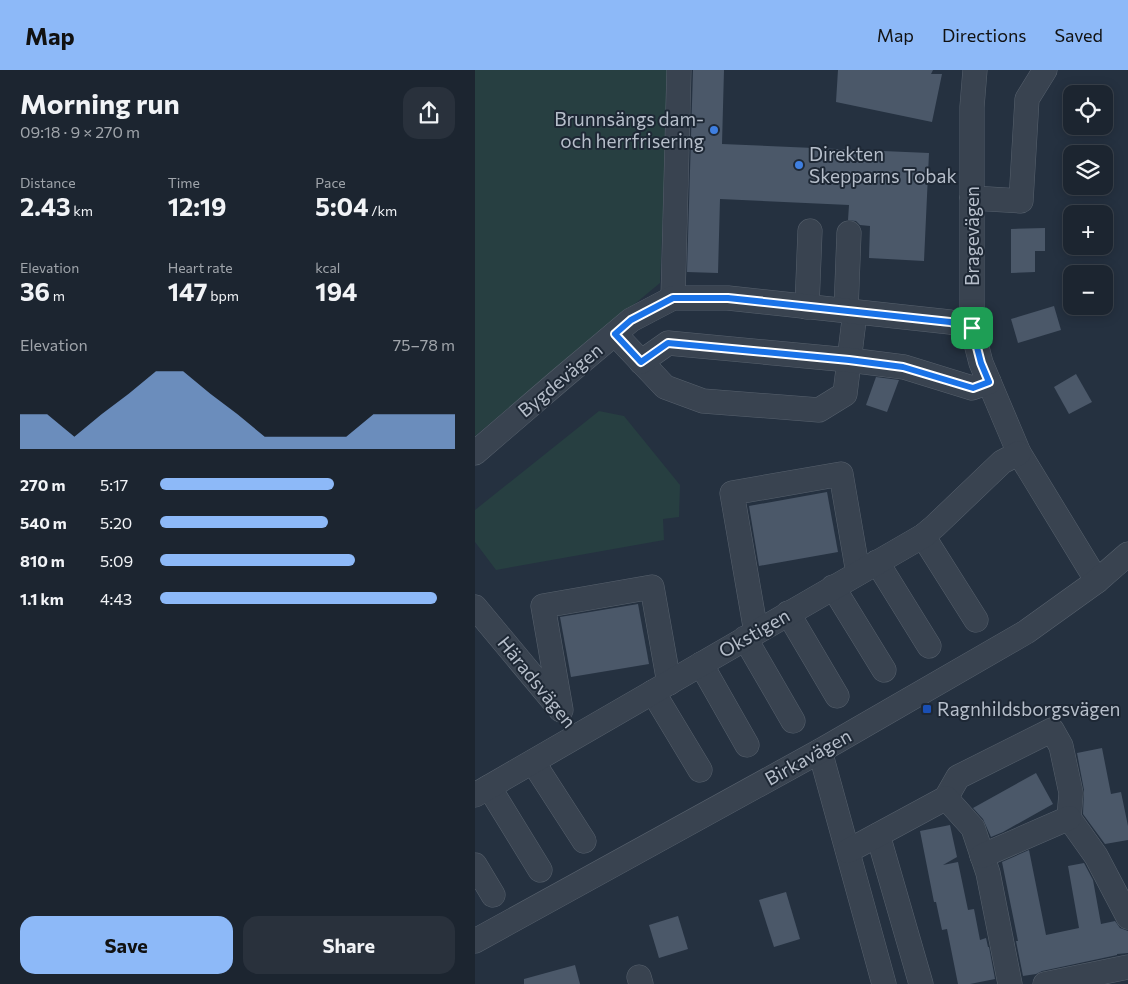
<!DOCTYPE html>
<meta charset="utf-8">
<style>
:root{--surface:#1c2530;--page:#29313c;--text:#f1f3f6;--muted:#a0a5ab;--line:#3a424c;--accent:#8db9f8}
body{margin:0;font-family:Commissioner,sans-serif;background:var(--page);color:var(--text);height:100vh;display:flex;flex-direction:column;font-size:19px;white-space:nowrap}
*{box-sizing:border-box;margin:0}
p{font-size:16px;color:var(--muted)}
.icon{flex:none;width:28px;height:28px;fill:none;stroke:currentColor;stroke-width:2;stroke-linecap:round;stroke-linejoin:round}
.map{position:relative;flex:1;overflow:hidden}
.drawer{display:flex;flex-direction:column;background:var(--surface);width:475px}
.drawer>*{flex:none}
.tools{position:absolute;left:588px;top:15px;display:grid;gap:10px}
.tools a{display:grid;place-items:center;width:50px;height:50px;border-radius:10px;background:var(--surface);box-shadow:0 2px 12px #0003,0 0 0 1px var(--line);font-size:25px}
.pin{position:absolute;display:grid;place-items:center;width:42px;height:42px;color:#fff;margin:-21px;border-radius:10px;box-shadow:0 2px 8px #0006}
.round{display:grid;place-items:center;flex:none;width:52px;height:52px;border-radius:15px;background:var(--page)}
.headline{display:flex;align-items:center;justify-content:space-between;height:85px;padding:0 20px}
h1{font-size:28px;font-weight:700;line-height:38px}
.metrics{display:grid;grid-template-columns:repeat(3,1fr);gap:8px;height:85px;padding:5px 20px}
.metrics div{display:grid;align-content:center}
.metrics b{font-size:25px;font-weight:700}
.metrics small{font-size:14px;font-weight:400}
.metrics p{font-size:14px}
.chart{height:140px;padding:10px 20px}
.chart p{display:flex;justify-content:space-between}
.chart svg{width:100%;height:90px;margin-top:5px;fill:var(--accent);opacity:.7}
.cta{display:flex;gap:10px;margin-top:auto;padding:10px 20px}
.cta a{flex:1;height:58px;border-radius:15px;background:var(--accent);color:#111;font-size:20px;font-weight:700;line-height:58px;text-align:center}
.cta a+a{background:var(--page);color:var(--text)}
ul{padding:0 20px;list-style:none;font-size:16px}
li{display:grid;grid-template-columns:80px 60px 1fr;align-items:center;height:38px}
li i{height:12px;border-radius:6px;background:var(--accent)}
header{display:flex;align-items:center;gap:30px;box-sizing:border-box;height:70px;padding:0 25px;background:var(--accent);color:#111}
header strong{font-size:24px}
nav{display:flex;gap:28px;margin-inline-start:auto;font-size:18px}
main{display:flex;flex:1;min-height:0}
.map>svg:first-child{display:block}
.green{fill:#273f41}
.building{fill:#4b5869}
.lines{fill:none;stroke-linecap:round;stroke-linejoin:round}
.minor-casing{stroke:#57616d;stroke-width:25}
.minor{stroke:#394350;stroke-width:24}
.route-casing{stroke:#fff;stroke-width:10}
.route{stroke:#1a73e8;stroke-width:6}
.shop-dot{fill:#3f7fe0;stroke:#1e2835;stroke-width:2}
.transit-dot{fill:#1a4fb4;stroke:#1e2835;stroke-width:2}
.labels{text-anchor:middle;stroke-width:4;stroke-linejoin:round;paint-order:stroke}
.poi-label{font-size:19px;fill:#b6beca;stroke:#1e2835;text-anchor:start}
.street-label{font-size:19px;fill:#b6beca;stroke:#1e2835}
</style>
<header>
<strong>Map</strong>
<nav><a>Map</a><a>Directions</a><a>Saved</a></nav>
</header>
<main>
<section class="drawer">
<div class="headline"><div><h1>Morning run</h1><p>09:18 · 9 × 270 m</p></div><a class="round"><svg class="icon" aria-label="share" viewBox="0 0 24 24"><path d="M12 15V3M7 8l5-5 5 5M5 13v7h14v-7"/></svg></a></div>
<div class="metrics">
<div><p>Distance</p><b>2.43<small> km</small></b></div>
<div><p>Time</p><b>12:19</b></div>
<div><p>Pace</p><b>5:04<small> /km</small></b></div>
</div>
<div class="metrics">
<div><p>Elevation</p><b>36<small> m</small></b></div>
<div><p>Heart rate</p><b>147<small> bpm</small></b></div>
<div><p>kcal</p><b>194</b></div>
</div>
<div class="chart"><p><span>Elevation</span>75–78 m</p>
<svg viewBox="0 0 160 44" preserveAspectRatio="none"><path d="M0 44V27L10 27L20 38L30 27L40 17L50 6L60 6L70 17L80 27L90 38L100 38L110 38L120 38L130 27L140 27L150 27L160 27V44z"/></svg>
</div>
<ul>
<li><b>270 m</b>5:17<i style="width:59%"></i></li>
<li><b>540 m</b>5:20<i style="width:57%"></i></li>
<li><b>810 m</b>5:09<i style="width:66%"></i></li>
<li><b>1.1 km</b>4:43<i style="width:94%"></i></li>
</ul>
<div class="cta"><a>Save</a><a>Share</a></div>
</section>
<div class="map">
<svg width="653" height="914" viewBox="0 0 653 914">
<rect width="100%" height="100%" fill="#253140"/>
<!-- green -->
<g class="green">
<path d="M0,0h194l-9,213 -185,153z"/>
<path d="M124,341l25,5 56,69 -1,32 -16,2 1,21 -168,30 -21,-28v-32z"/>
</g>
<!-- building -->
<g class="building">
<path d="M218,0h31l-2,74 207,9 -5,108 -55,-3 1,-32 -10,-1 -4,-4 -8,-1 1,-15 -129,-6 -2,74 -31,-1z"/>
<path d="M363,0h95l-2,4h11l-10,48 -96,-20z"/>
<path d="M570,158v23h-10v21l-24,1v-44z"/>
<path d="M579,236l7,24 -43,13 -7,-24z"/>
<path d="M601,304l16,28 -23,12 -15,-27z"/>
<path d="M401,307l23,3 -12,32 -21,-7z"/>
<path d="M352,422l11,60 -79,14 -10,-60z"/>
<path d="M163,534l11,60 -78,13 -11,-60z"/>
<path d="M627,678l9,46 10,-2 7,34v14l-23,4 -22,-30 1,-24 -7,-37z"/>
<path d="M561,703l17,31 -50,28 -12,5 -8,-18 -10,-11z"/>
<path d="M475,755l7,32 -14,8 15,-3 10,48 6,-1 6,31 6,-2 2,9h1l6,32 -25,5h-12l-11,-55 -5,1 -6,-28h-2l-14,-71z"/>
<path d="M554,780l17,85 33,-7 -11,-62 16,-3 9,17 8,44 14,-3 5,7 8,3v22l-11,1v1l-75,16 -6,3 -13,2 -7,-35h2l-16,-79z"/>
<path d="M311,822l14,47 -26,8 -15,-47z"/>
<path d="M203,846l10,33 -29,9 -10,-33z"/>
<path d="M100,895l5,19h-56v-5z"/>
</g>
<g class="lines">
<!-- minor casing -->
<g class="minor-casing">
<g id="minor">
<path d="M500,0l-3,37v221l9,35 38,90 78,128"/>
<path d="M497,128l49,3 6,-102 18,-29"/>
<path d="M198,228l6,-228"/>
<path d="M332,237l3,-76"/>
<path d="M371,241l3,-78"/>
<path d="M140,264l50,53 38,14 116,9 26,-16 10,-82"/>
<path d="M166,292l27,-19 181,17 55,7 68,21 17,-6"/>
<path d="M0,383l86,-74 70,-59 42,-22h55l222,24 22,6"/>
<path d="M448,466l53,84"/>
<path d="M402,492l52,84"/>
<path d="M358,517l51,83"/>
<path d="M0,537l85,102"/>
<path d="M313,543l49,83"/>
<path d="M281,562l-24,-139 109,-19 17,99"/>
<path d="M270,568l48,83"/>
<path d="M226,594l46,81"/>
<path d="M178,622l47,78"/>
<path d="M86,640l-18,-104 109,-19 17,96"/>
<path d="M345,681l64,233"/>
<path d="M58,692l51,79"/>
<path d="M14,717l51,83"/>
<path d="M0,725l448,-259 12,-10 67,-64 17,-9"/>
<path d="M471,728l12,-21 94,-47 9,16 10,47 -2,25 27,38 32,61"/>
<path d="M403,765l43,149"/>
<path d="M373,781l98,-53 27,30 15,45 22,111"/>
<path d="M507,786l87,-38"/>
<path d="M0,795l18,30"/>
<path d="M0,871l345,-190 206,-119 71,-51 31,-27"/>
<path d="M164,907l2,7"/>
<path d="M570,914l83,-17"/>
</g>
</g>
<!-- minor -->
<use href="#minor" class="minor"/>
</g>
<g class="lines">
<!-- route casing -->
<g class="route-casing">
<path id="route" d="M198,228h55l222,24 22,6 9,35 8,19 -16,6 -70,-21 -54,-7 -181,-17 -27,19 -26,-28 16,-14z"/>
</g>
<!-- route -->
<use href="#route" class="route"/>
</g>
<!-- markers -->
<g class="shop-dot">
<circle cx="239" cy="60" r="5"/>
<circle cx="324" cy="95" r="5"/>
</g>
<rect class="transit-dot" x="447" y="634" width="10" height="10" rx="2.5"/>
<g class="labels">
<!-- poi labels -->
<g class="poi-label">
<text x="229" y="56" text-anchor="end">Brunnsängs dam-<tspan x="229" dy="22">och herrfrisering</tspan></text>
<text x="334" y="91">Direkten<tspan x="334" dy="22">Skepparns Tobak</tspan></text>
<text x="462" y="646">Ragnhildsborgsvägen</text>
</g>
<!-- street labels -->
<g class="street-label">
<text transform="translate(497 166) rotate(-90)" y="7">Bragevägen</text>
<text transform="translate(85 310) rotate(-40)" y="7">Bygdevägen</text>
<text transform="translate(279 563) rotate(-30)" y="7">Okstigen</text>
<text transform="translate(62 612) rotate(51)" y="7">Häradsvägen</text>
<text transform="translate(333 687) rotate(-29)" y="7">Birkavägen</text>
</g>
</g>
</svg>
<div class="tools">
<a><svg class="icon" aria-label="locate" viewBox="0 0 24 24"><circle cx="12" cy="12" r="6"/><path d="M12 2v4M12 18v4M2 12h4M18 12h4"/></svg></a>
<a><svg class="icon" aria-label="layers" viewBox="0 0 24 24"><path d="M12 4l9 5-9 5-9-5zM3 14l9 5 9-5"/></svg></a>
<a>+</a>
<a>−</a>
</div>
<div class="pin" style="left:497px;top:258px;background:#1e9e55"><svg class="icon" aria-label="arrive" viewBox="0 0 24 24"><path d="M6 21V4h12l-3 4 3 4H6"/></svg></div>
</div>
</main>
